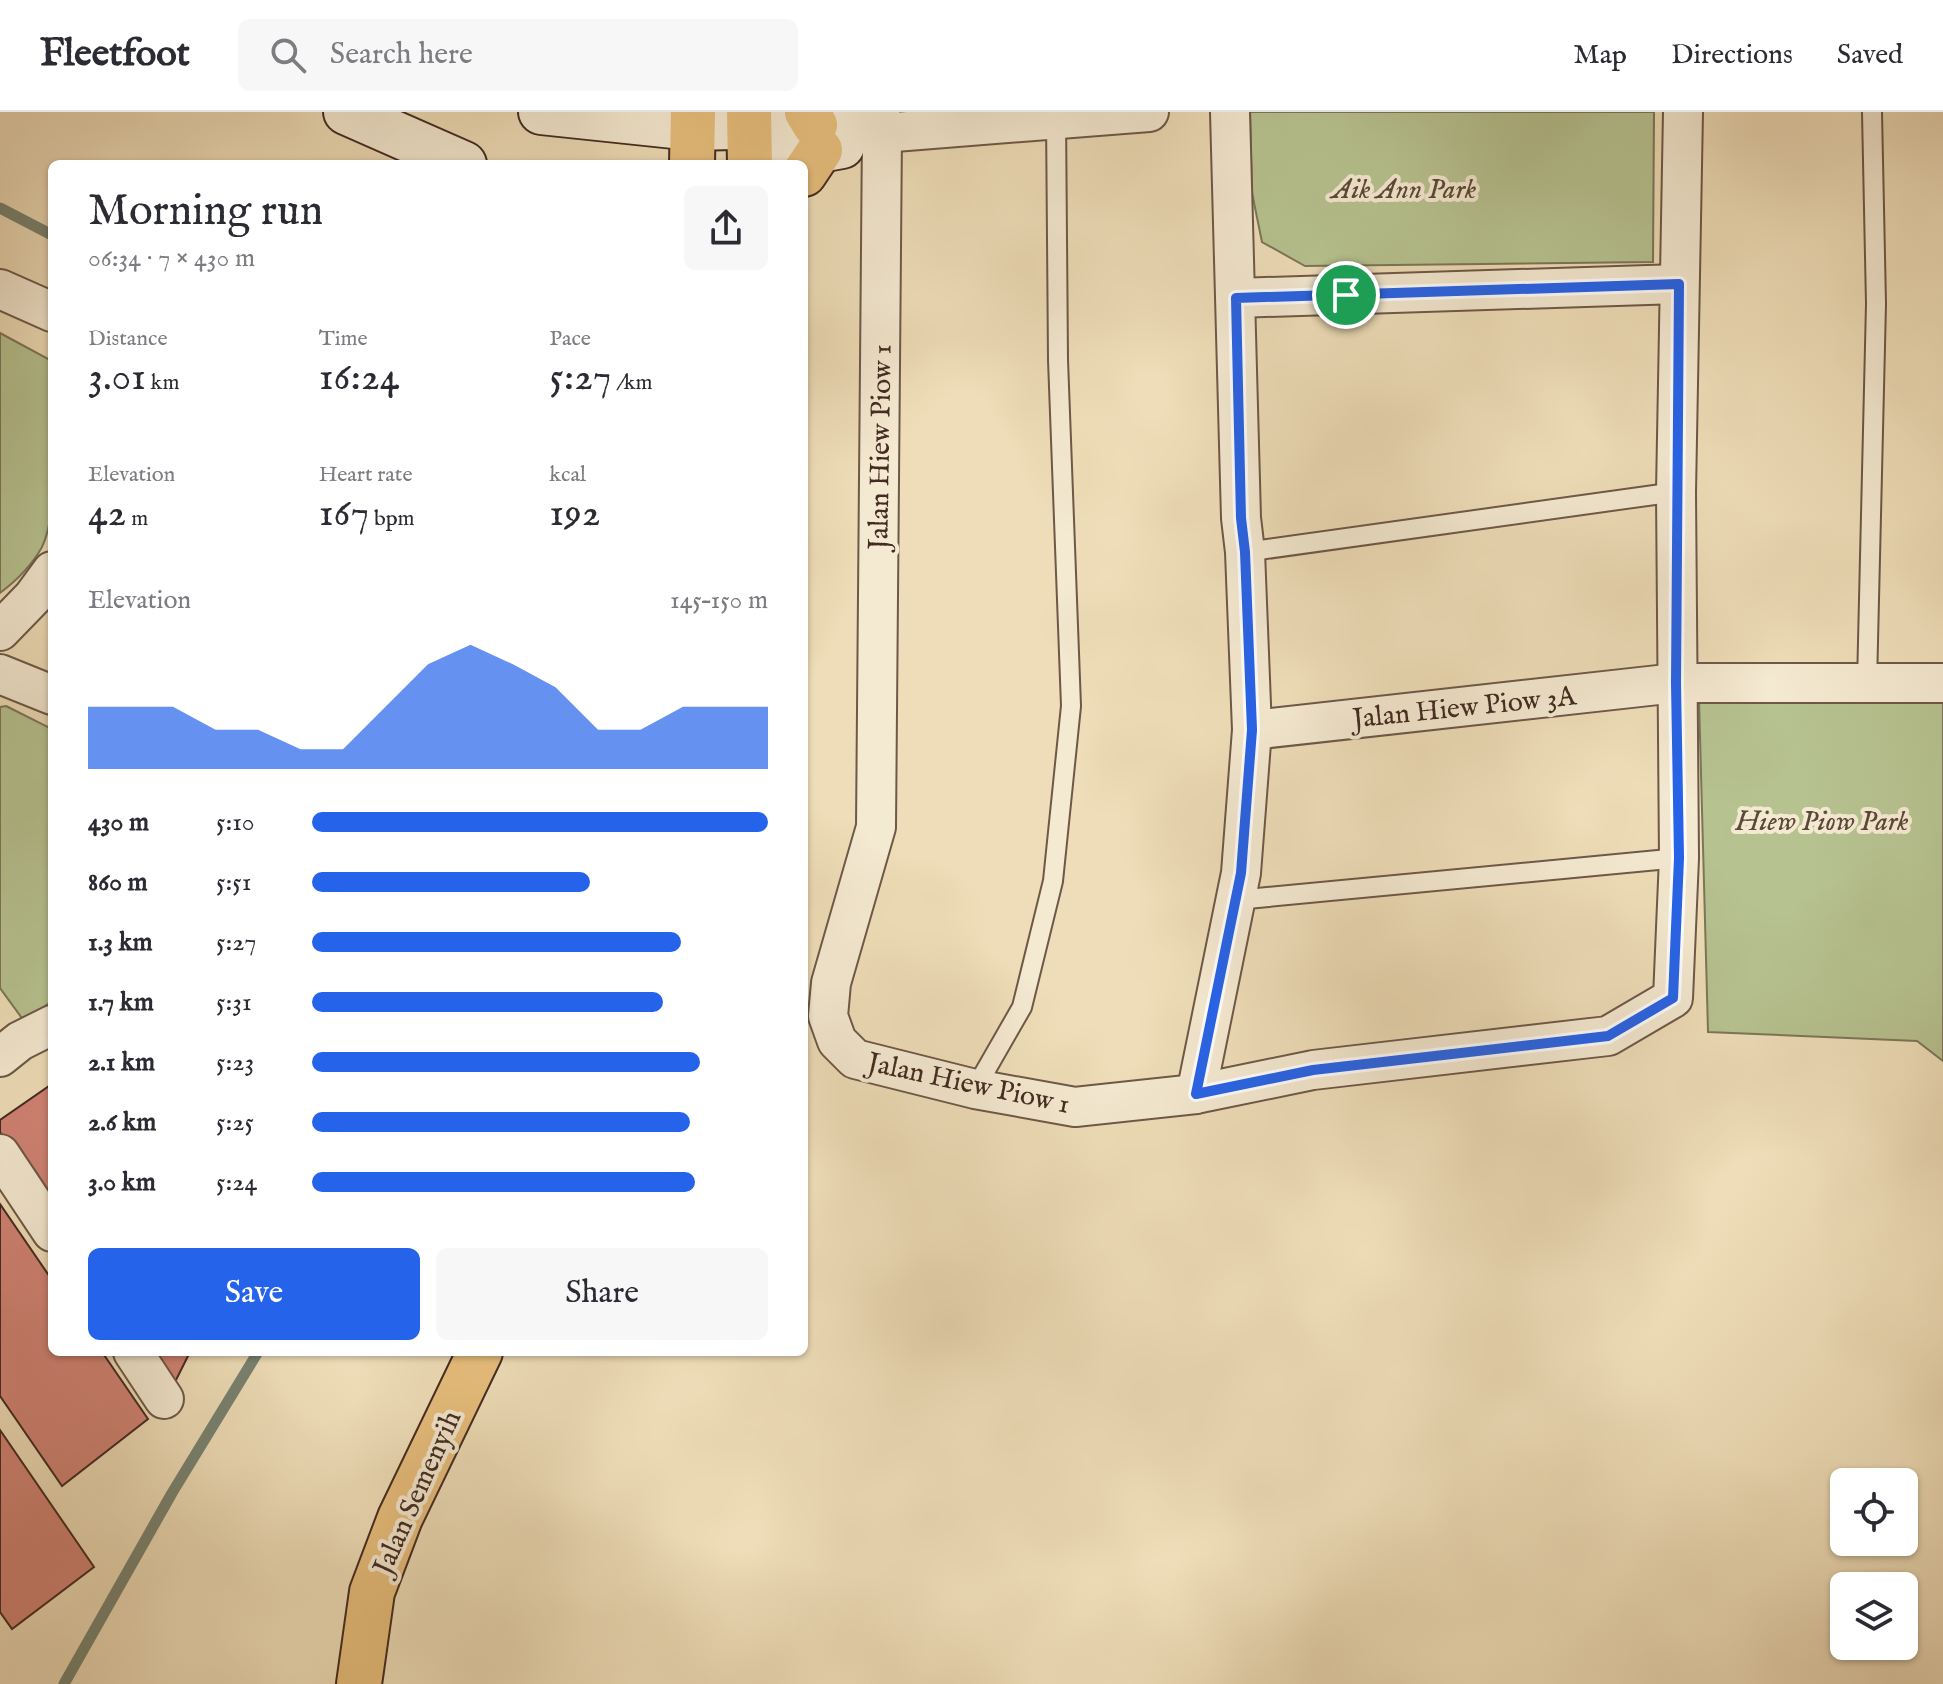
<!DOCTYPE html>
<meta charset="utf-8">
<style>
:root{--surface:#fff;--page:#f7f7f7;--text:#2b2b33;--muted:#7c7c81;--line:#e1e1e2;--accent:#2563eb}
body{margin:0;font-family:"IM FELL English",serif;background:var(--page);color:var(--text);height:100vh;display:flex;flex-direction:column;font-size:30px;white-space:nowrap}
*{box-sizing:border-box;margin:0}
p{font-size:26px;color:var(--muted)}
.icon{flex:none;width:44px;height:44px;fill:none;stroke:currentColor;stroke-width:2;stroke-linecap:round;stroke-linejoin:round}
.map{position:relative;flex:1;overflow:hidden}
.details{position:absolute;left:48px;top:48px;width:760px;height:1196px;display:flex;flex-direction:column;background:var(--surface);border-radius:12px;box-shadow:0 2px 6px #0004}
.details>*{flex:none}
.tools{position:absolute;left:1830px;top:1356px;display:grid;gap:16px}
.tools a{display:grid;place-items:center;width:88px;height:88px;border-radius:12px;background:var(--surface);box-shadow:0 2px 6px #0004;font-size:40px}
.pin{position:absolute;display:grid;place-items:center;width:68px;height:68px;color:#fff;margin:-34px;border:4px solid #fff;border-radius:50%;box-shadow:0 2px 8px #0007}
.round{display:grid;place-items:center;flex:none;width:84px;height:84px;border-radius:12px;background:var(--page)}
.overview{display:flex;align-items:center;justify-content:space-between;height:136px;padding:0 40px}
h1{font-size:44px;font-weight:600;line-height:60px}
.figures{display:grid;grid-template-columns:repeat(3,1fr);gap:12px;height:136px;padding:8px 40px}
.figures div{display:grid;align-content:center}
.figures b{font-size:40px;font-weight:600}
.figures small{font-size:22px;font-weight:400}
.figures p{font-size:22px}
.chart{height:224px;padding:16px 40px}
.chart p{display:flex;justify-content:space-between}
.chart svg{width:100%;height:144px;margin-top:8px;fill:var(--accent);opacity:.7}
.button{display:flex;gap:16px;margin-top:auto;padding:16px 40px}
.button a{flex:1;height:92px;border-radius:12px;background:var(--accent);color:#fff;font-size:32px;font-weight:600;line-height:92px;text-align:center}
.button a+a{background:var(--page);color:var(--text)}
ul{padding:0 40px;list-style:none;font-size:26px}
li{display:grid;grid-template-columns:128px 96px 1fr;align-items:center;height:60px}
li i{height:20px;border-radius:10px;background:var(--accent)}
header{display:flex;align-items:center;gap:48px;box-sizing:border-box;height:112px;padding:0 40px;background:var(--surface);border-bottom:2px solid var(--line)}
header strong{font-size:38px}
nav{display:flex;gap:44px;margin-inline-start:auto;font-size:28px}
.search{width:560px;height:72px;background:var(--page);display:flex;align-items:center;gap:20px;box-sizing:border-box;padding:0 28px;border-radius:12px;color:var(--muted);font-size:30px}
.map>svg:first-child{display:block}
.green{fill:#b6c290;stroke:#7c7659;stroke-width:2}
.lines{fill:none;stroke-linecap:round;stroke-linejoin:round}
.stream{stroke:#788372;stroke-width:11}
.building{fill:#d08375;stroke:#432b22;stroke-width:2}
.lane-casing{stroke:#6e5848;stroke-width:22}
.street-casing{stroke:#6e5848;stroke-width:42}
.secondary-casing{stroke:#432b22;stroke-width:48}
.primary-casing{stroke:#432b22;stroke-width:48}
.lane{stroke:#f4e9d1;stroke-width:18}
.street{stroke:#f4e9d1;stroke-width:38}
.secondary{stroke:#f4e9d1;stroke-width:44}
.primary{stroke:#e7be7c;stroke-width:44}
.route-casing{stroke:#fff;stroke-width:16}
.route{stroke:#2563eb;stroke-width:10}
.labels{text-anchor:middle;stroke-width:8;stroke-linejoin:round;paint-order:stroke}
.park-label{font-size:28px;font-style:italic;fill:#5a4938;stroke:#f4e9d1}
.street-label{font-size:28px;fill:#432b22;stroke:#f4e9d1}
</style>
<header>
<strong>Fleetfoot</strong>
<div class="search"><svg class="icon" aria-label="search" viewBox="0 0 24 24"><circle cx="10" cy="10" r="6"/><path d="M15 15l6 6"/></svg>Search here</div>
<nav><a>Map</a><a>Directions</a><a>Saved</a></nav>
</header>
<div class="map">
<svg width="1943" height="1572" viewBox="0 0 1943 1572">
<rect width="100%" height="100%" fill="#eeddb8"/>
<filter id="stains"><feTurbulence type="fractalNoise" baseFrequency=".0025" numOctaves="4"/><feColorMatrix values="0 0 0 0 .2 0 0 0 0 .09 0 0 0 0 .02 0 0 0 .5 -.17"/></filter>
<radialGradient id="worn" r=".72"><stop offset=".6" stop-color="#630" stop-opacity="0"/><stop offset="1" stop-color="#630" stop-opacity=".3"/></radialGradient>
<!-- green -->
<g class="green">
<path d="M1250,0h404l-1,150 -348,4 -43,-24 -10,-49z"/>
<path d="M0,221l52,28c0,46 9,148 -10,186 -10,18 -26,34 -42,46z"/>
<path d="M1943,584v365l-26,-20 -209,-9 -9,-333z"/>
<path d="M6,594l46,23v272l-28,20 -24,-33v-281z"/>
</g>
<g class="lines">
<!-- stream -->
<g class="stream">
<path d="M0,96l52,27"/>
<path d="M64,1572l108,-191 86,-141"/>
</g>
</g>
<!-- building -->
<g class="building">
<path d="M52,972v126l-52,-78v-12z"/>
<path d="M0,1092l52,76v72h50l46,67 -86,67 -62,-90z"/>
<path d="M148,1240h42l-18,36z"/>
<path d="M0,1318l94,137 -82,62 -12,-17z"/>
</g>
<g class="lines">
<!-- lane casing -->
<g class="lane-casing">
<g id="lane">
<path d="M1245,440l431,-60"/>
<path d="M1867,572l9,-380 -4,-192"/>
<path d="M1236,788l443,-42"/>
<path d="M975,977l47,-82 31,-126 18,-175 -13,-346 -2,-245"/>
</g>
</g>
<!-- street casing -->
<g class="street-casing">
<g id="street">
<path d="M880,0l2,21 -6,694 -45,156 -3,33 9,25 18,18 120,30 100,18 121,-13 117,-24 295,-34 65,-38 6,-140 -3,-366 7,-380"/>
<path d="M882,21l267,-21"/>
<path d="M0,177l52,23"/>
<path d="M1236,186l443,-14"/>
<path d="M0,519l33,-34 19,-26"/>
<path d="M0,562l52,21"/>
<path d="M1252,618l424,-47h267"/>
<path d="M0,945l20,-16 32,-16"/>
<path d="M1196,982l45,-221 11,-143 -7,-178 -4,-34 -11,-406"/>
<path d="M0,1042l52,78"/>
<path d="M133,1240l31,47"/>
</g>
</g>
<!-- secondary casing -->
<g class="secondary-casing">
<g id="secondary">
<path d="M346,0l118,52"/>
<path d="M541,0l152,16 122,-3 67,8"/>
<path d="M779,52l41,-14 22,-4"/>
</g>
</g>
<!-- primary casing -->
<g class="primary-casing">
<g id="primary">
<path d="M749,0l1,52"/>
<path d="M807,0l8,13"/>
<path d="M692,52l1,-52"/>
<path d="M804,62l16,-24"/>
<path d="M359,1572l13,-92 28,-74 80,-166"/>
</g>
</g>
<!-- lane -->
<use href="#lane" class="lane"/>
<!-- street -->
<use href="#street" class="street"/>
<!-- secondary -->
<use href="#secondary" class="secondary"/>
<!-- primary -->
<use href="#primary" class="primary"/>
</g>
<g class="lines">
<!-- route casing -->
<g class="route-casing">
<path id="route" d="M1679,172l-3,399 3,175 -6,140 -65,38 -295,34 -117,24 45,-221 11,-143 -7,-178 -4,-34 -5,-220z"/>
</g>
<!-- route -->
<use href="#route" class="route"/>
</g>
<g class="labels">
<!-- park labels -->
<g class="park-label">
<text x="1404" y="86">Aik Ann Park</text>
<text x="1822" y="718">Hiew Piow Park</text>
</g>
<!-- street labels -->
<g class="street-label">
<text transform="translate(879 335) rotate(-89)" y="10">Jalan Hiew Piow 1</text>
<text transform="translate(1464 594) rotate(-6)" y="10">Jalan Hiew Piow 3A</text>
<text transform="translate(969 970) rotate(12)" y="10">Jalan Hiew Piow 1</text>
<text transform="translate(416 1380) rotate(-66)" y="10">Jalan Semenyih</text>
</g>
</g>
<rect width="100%" height="100%" filter="url(#stains)"/>
<rect width="100%" height="100%" fill="url(#worn)"/>
</svg>
<div class="tools">
<a><svg class="icon" aria-label="locate" viewBox="0 0 24 24"><circle cx="12" cy="12" r="6"/><path d="M12 2v4M12 18v4M2 12h4M18 12h4"/></svg></a>
<a><svg class="icon" aria-label="layers" viewBox="0 0 24 24"><path d="M12 4l9 5-9 5-9-5zM3 14l9 5 9-5"/></svg></a>
</div>
<div class="pin" style="left:1346px;top:183px;background:#1e9e55"><svg class="icon" aria-label="arrive" viewBox="0 0 24 24"><path d="M6 21V4h12l-3 4 3 4H6"/></svg></div>
<section class="details">
<div class="overview"><div><h1>Morning run</h1><p>06:34 · 7 × 430 m</p></div><a class="round"><svg class="icon" aria-label="share" viewBox="0 0 24 24"><path d="M12 15V3M7 8l5-5 5 5M5 13v7h14v-7"/></svg></a></div>
<div class="figures">
<div><p>Distance</p><b>3.01<small> km</small></b></div>
<div><p>Time</p><b>16:24</b></div>
<div><p>Pace</p><b>5:27<small> /km</small></b></div>
</div>
<div class="figures">
<div><p>Elevation</p><b>42<small> m</small></b></div>
<div><p>Heart rate</p><b>167<small> bpm</small></b></div>
<div><p>kcal</p><b>192</b></div>
</div>
<div class="chart"><p><span>Elevation</span>145–150 m</p>
<svg viewBox="0 0 160 44" preserveAspectRatio="none"><path d="M0 44V25L10 25L20 25L30 32L40 32L50 38L60 38L70 25L80 12L90 6L100 12L110 19L120 32L130 32L140 25L150 25L160 25V44z"/></svg>
</div>
<ul>
<li><b>430 m</b>5:10<i style="width:100%"></i></li>
<li><b>860 m</b>5:51<i style="width:61%"></i></li>
<li><b>1.3 km</b>5:27<i style="width:81%"></i></li>
<li><b>1.7 km</b>5:31<i style="width:77%"></i></li>
<li><b>2.1 km</b>5:23<i style="width:85%"></i></li>
<li><b>2.6 km</b>5:25<i style="width:83%"></i></li>
<li><b>3.0 km</b>5:24<i style="width:84%"></i></li>
</ul>
<div class="button"><a>Save</a><a>Share</a></div>
</section>
</div>
